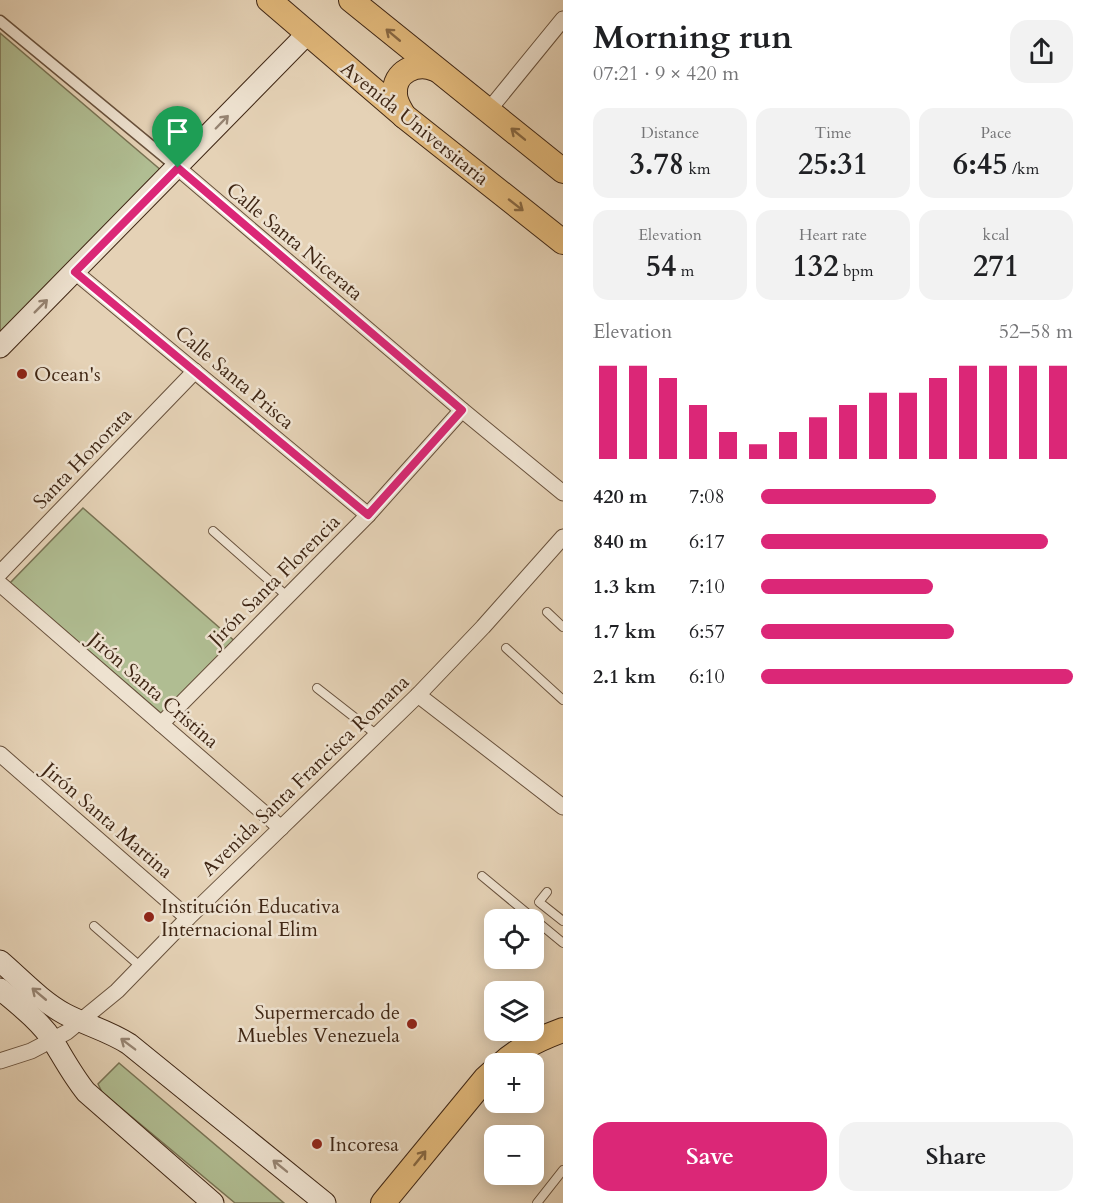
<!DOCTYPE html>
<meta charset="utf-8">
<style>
:root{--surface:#fff;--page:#f2f2f2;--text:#202124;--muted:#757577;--accent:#db2777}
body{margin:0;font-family:Cardo,serif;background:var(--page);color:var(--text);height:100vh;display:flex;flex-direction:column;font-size:22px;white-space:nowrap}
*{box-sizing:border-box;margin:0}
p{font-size:20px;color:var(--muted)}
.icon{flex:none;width:33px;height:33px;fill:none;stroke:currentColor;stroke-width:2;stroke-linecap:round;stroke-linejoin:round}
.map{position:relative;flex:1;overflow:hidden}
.side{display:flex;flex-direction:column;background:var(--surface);width:540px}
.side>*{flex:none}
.controls{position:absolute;left:484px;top:909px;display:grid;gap:12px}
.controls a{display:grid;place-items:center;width:60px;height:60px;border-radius:12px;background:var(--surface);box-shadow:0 3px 15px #0003;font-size:30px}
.pin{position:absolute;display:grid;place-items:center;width:51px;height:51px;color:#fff;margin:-62px -26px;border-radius:50% 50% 50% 0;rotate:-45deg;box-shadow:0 0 6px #0007}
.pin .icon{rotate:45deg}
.round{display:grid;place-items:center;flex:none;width:63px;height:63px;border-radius:18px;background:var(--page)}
.overview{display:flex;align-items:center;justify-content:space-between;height:102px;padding:0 30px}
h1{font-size:33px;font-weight:700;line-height:45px}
.figures{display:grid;grid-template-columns:repeat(3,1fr);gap:9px;height:102px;padding:6px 30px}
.figures div{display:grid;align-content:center;border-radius:15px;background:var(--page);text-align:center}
.figures b{font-size:30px;font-weight:700}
.figures small{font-size:16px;font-weight:400}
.figures p{font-size:16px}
.chart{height:168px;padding:12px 30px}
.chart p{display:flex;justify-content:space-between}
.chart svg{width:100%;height:108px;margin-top:6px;stroke:var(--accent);stroke-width:6}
.button{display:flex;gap:12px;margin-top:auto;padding:12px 30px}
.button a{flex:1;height:69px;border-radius:18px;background:var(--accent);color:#fff;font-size:24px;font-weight:700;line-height:69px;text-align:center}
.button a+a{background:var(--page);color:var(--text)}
ul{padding:0 30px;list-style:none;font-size:20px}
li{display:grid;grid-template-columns:96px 72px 1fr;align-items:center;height:45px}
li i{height:15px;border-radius:8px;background:var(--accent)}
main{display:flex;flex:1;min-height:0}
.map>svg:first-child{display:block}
.green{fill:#b0bd92;stroke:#787253;stroke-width:1.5}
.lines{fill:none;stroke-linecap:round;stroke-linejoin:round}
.service-casing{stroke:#68513c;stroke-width:10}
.pedestrian-casing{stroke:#68513c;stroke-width:13}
.minor-casing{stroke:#68513c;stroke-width:17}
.secondary-casing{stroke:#3f2614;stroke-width:23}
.primary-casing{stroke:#3f2614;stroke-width:26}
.service{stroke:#eee2d0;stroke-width:8}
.pedestrian{stroke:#eee2d0;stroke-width:10}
.minor{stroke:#eee2d0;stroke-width:15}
.secondary{stroke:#eee2d0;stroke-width:21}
.primary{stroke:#e2b97b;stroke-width:24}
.oneway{stroke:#886842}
.oneway2{stroke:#968472}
.route-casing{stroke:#fff;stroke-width:12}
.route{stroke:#db2777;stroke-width:8}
.poi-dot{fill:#8f2418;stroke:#eee2d0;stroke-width:2}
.labels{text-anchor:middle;stroke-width:5;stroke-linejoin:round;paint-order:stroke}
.street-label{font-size:20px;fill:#3f2614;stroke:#eee2d0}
.poi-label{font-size:20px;fill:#3f2614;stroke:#eee2d0;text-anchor:start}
</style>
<main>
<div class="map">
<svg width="563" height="1203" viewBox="0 0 563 1203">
<rect width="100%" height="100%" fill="#e5d2b6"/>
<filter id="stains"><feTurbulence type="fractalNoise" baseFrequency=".00333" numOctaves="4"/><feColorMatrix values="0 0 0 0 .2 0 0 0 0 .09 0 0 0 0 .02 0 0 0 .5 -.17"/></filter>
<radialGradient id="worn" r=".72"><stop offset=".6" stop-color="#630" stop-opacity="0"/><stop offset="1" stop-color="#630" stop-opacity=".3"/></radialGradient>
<!-- green -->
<g class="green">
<path d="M0,33l162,138 -162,163z"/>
<path d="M83,508l155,136 -75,71 -153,-132z"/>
<path d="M119,1063l165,140h-49l-133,-111 -4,-8z"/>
</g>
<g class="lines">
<!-- service casing -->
<g class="service-casing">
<g id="service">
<path d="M213,531l75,66"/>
<path d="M547,612l16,15"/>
<path d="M506,648l57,52"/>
<path d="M317,688l60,47"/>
<path d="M482,876l81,67"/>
<path d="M547,892l-8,10 24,19"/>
<path d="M94,926l47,41"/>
<path d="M537,1203l26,-33"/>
</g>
</g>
<!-- pedestrian casing -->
<g class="pedestrian-casing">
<path id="pedestrian" d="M0,21l178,147"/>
</g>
<!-- minor casing -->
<g class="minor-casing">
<g id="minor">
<path d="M488,111l75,-92"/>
<path d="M178,168l284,242 101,83"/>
<path d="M75,272l293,243"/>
<path d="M0,573l195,-202"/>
<path d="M0,584l281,244"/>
<path d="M418,695l145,112"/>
<path d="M161,724l207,-209 94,-105"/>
<path d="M0,754l188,164"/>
<path d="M0,1061l31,-10 36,-19 50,-41 71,-73 230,-223 65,-68 80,-90"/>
</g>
</g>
<!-- secondary casing -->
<g class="secondary-casing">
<g id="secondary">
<path d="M0,347l307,-313"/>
<path d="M0,961c21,18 41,40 65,53 21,11 44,17 64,30l196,159"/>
<path d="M0,989c19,16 40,32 53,52 11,18 20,35 33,51l127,111"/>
</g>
</g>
<!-- primary casing -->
<g class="primary-casing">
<g id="primary">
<path d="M269,0l135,116 159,126"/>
<path d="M351,0l212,171"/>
<path d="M404,116c-4,-7 -9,-14 -9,-22 -2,-22 22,-33 40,-25"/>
<path d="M502,1064c17,-16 39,-26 61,-34"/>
<path d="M383,1203l102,-124 10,-9"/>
</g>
</g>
<!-- service -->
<use href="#service" class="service"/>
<!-- pedestrian -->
<use href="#pedestrian" class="pedestrian"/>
<!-- minor -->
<use href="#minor" class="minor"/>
<!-- secondary -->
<use href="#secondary" class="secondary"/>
<!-- primary -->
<use href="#primary" class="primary"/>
</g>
<!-- one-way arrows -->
<defs><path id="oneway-shaft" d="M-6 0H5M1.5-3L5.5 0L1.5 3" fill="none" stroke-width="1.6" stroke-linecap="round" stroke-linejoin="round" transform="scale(1.5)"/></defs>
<g class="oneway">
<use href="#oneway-shaft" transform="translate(393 35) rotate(-140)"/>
<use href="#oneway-shaft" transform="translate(518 134) rotate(-141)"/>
<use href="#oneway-shaft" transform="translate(516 205) rotate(38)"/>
<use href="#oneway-shaft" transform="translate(420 1158) rotate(-51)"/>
</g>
<g class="oneway2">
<use href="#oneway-shaft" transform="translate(222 122) rotate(-46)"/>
<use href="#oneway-shaft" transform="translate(41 306) rotate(-45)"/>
<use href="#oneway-shaft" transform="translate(39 994) rotate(-140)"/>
<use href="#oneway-shaft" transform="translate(128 1044) rotate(-143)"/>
<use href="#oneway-shaft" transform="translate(280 1166) rotate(-141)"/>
</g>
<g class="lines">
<!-- route casing -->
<g class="route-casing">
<path id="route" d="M178,168l284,242 -94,105 -293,-243z"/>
</g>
<!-- route -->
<use href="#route" class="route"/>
</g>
<!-- markers -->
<g class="poi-dot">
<circle cx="22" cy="374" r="6"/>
<circle cx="149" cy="917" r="6"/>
<circle cx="412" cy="1024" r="6"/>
<circle cx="317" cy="1144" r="6"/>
</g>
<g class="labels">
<!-- street labels -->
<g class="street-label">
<text transform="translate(415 123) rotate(39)" y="7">Avenida Universitaria</text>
<text transform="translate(295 241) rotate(40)" y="7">Calle Santa Nicerata</text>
<text transform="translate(235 377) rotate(40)" y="7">Calle Santa Prisca</text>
<text transform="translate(82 458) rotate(-46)" y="7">Santa Honorata</text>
<text transform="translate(274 580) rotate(-45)" y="7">Jirón Santa Florencia</text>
<text transform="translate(154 690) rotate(41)" y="7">Jirón Santa Cristina</text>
<text transform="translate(305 775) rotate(-44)" y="7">Avenida Santa Francisca Romana</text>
<text transform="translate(108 820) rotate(41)" y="7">Jirón Santa Martina</text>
</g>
<!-- poi labels -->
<g class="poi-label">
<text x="34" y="381">Ocean's</text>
<text x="161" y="913">Institución Educativa<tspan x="161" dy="23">Internacional Elim</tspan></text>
<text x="400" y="1019" text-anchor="end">Supermercado de<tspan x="400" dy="23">Muebles Venezuela</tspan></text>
<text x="329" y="1151">Incoresa</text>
</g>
</g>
<rect width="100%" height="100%" filter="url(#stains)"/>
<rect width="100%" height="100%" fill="url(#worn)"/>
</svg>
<div class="controls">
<a><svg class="icon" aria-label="locate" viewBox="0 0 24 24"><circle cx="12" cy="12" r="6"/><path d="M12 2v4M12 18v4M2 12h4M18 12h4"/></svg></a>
<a><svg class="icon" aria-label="layers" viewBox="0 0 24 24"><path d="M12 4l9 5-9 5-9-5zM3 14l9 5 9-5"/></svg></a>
<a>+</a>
<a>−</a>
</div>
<div class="pin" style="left:178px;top:168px;background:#1e9e55"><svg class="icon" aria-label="arrive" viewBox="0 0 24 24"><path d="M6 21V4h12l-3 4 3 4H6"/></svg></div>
</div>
<section class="side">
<div class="overview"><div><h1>Morning run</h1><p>07:21 · 9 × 420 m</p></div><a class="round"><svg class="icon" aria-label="share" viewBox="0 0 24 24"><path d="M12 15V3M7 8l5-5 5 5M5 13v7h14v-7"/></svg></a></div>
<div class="figures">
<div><p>Distance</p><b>3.78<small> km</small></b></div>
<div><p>Time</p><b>25:31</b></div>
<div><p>Pace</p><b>6:45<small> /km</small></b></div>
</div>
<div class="figures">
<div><p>Elevation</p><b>54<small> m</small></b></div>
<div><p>Heart rate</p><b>132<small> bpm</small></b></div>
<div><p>kcal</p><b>271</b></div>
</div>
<div class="chart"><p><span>Elevation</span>52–58 m</p>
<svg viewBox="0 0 160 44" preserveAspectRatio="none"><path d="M5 44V6M15 44V6M25 44V11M35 44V22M45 44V33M55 44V38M65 44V33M75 44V27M85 44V22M95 44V17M105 44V17M115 44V11M125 44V6M135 44V6M145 44V6M155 44V6"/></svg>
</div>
<ul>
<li><b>420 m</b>7:08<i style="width:56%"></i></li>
<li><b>840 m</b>6:17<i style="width:92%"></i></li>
<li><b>1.3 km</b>7:10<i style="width:55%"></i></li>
<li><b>1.7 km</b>6:57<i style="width:62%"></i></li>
<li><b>2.1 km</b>6:10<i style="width:100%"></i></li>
</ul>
<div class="button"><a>Save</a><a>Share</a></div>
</section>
</main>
